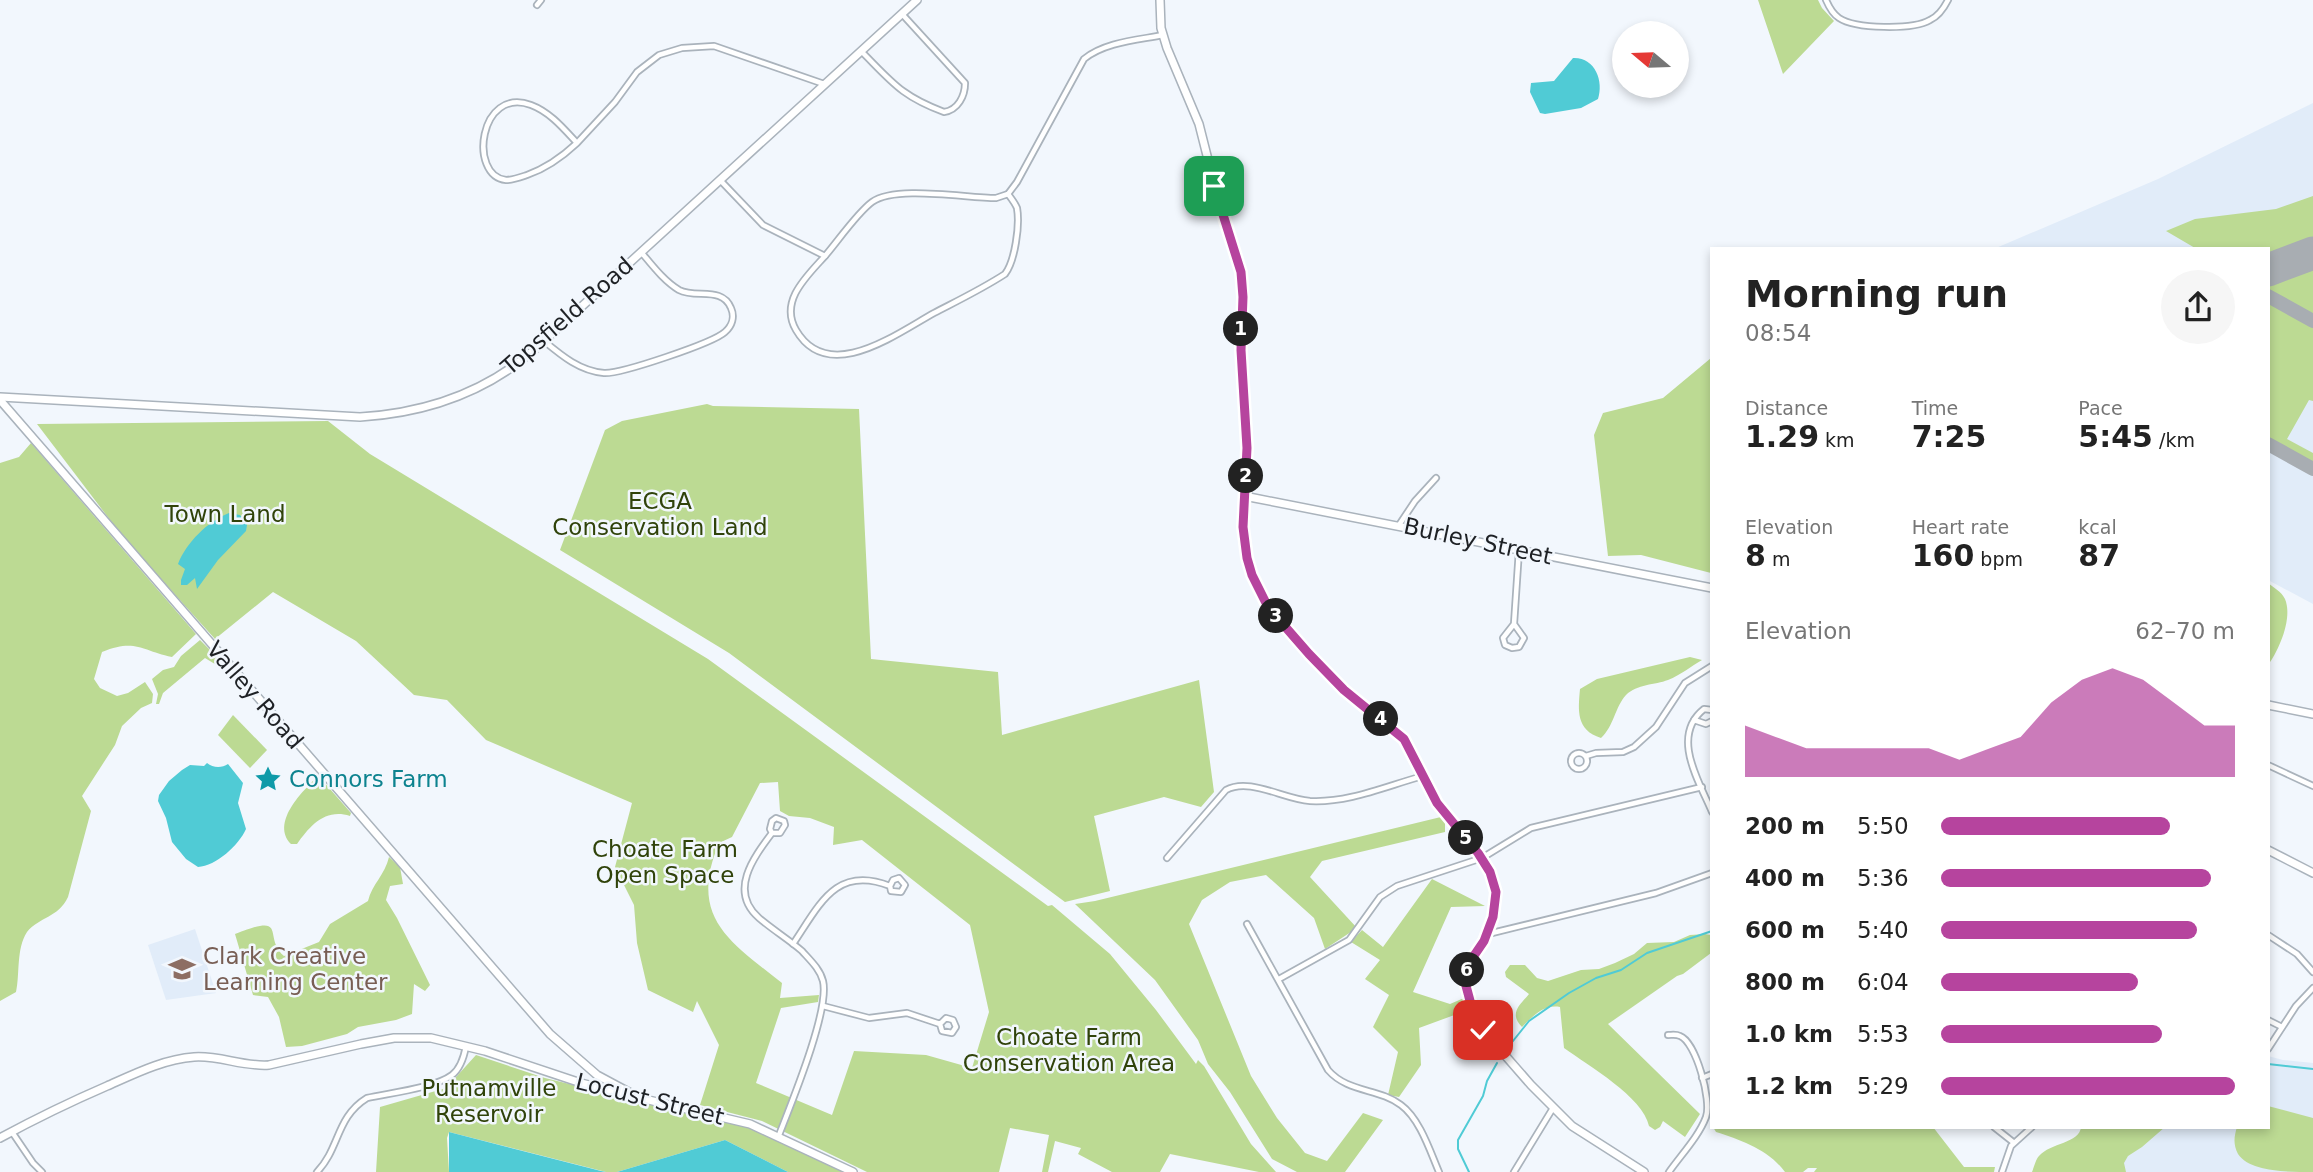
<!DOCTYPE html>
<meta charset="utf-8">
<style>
:root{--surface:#fff;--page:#f6f6f6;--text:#222;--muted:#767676;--accent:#b6449e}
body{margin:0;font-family:"DejaVu Sans",sans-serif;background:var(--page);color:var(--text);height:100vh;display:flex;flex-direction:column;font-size:26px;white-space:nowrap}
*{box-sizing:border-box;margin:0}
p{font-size:23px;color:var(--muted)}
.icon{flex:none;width:38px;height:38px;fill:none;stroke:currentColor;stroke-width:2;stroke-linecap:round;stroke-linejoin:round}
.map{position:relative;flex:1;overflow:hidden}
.sheet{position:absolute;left:1710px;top:247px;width:560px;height:882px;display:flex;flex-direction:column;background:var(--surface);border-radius:0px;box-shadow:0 4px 10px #0003}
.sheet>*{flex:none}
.needle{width:46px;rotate:289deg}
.fabs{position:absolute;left:1612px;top:21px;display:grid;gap:14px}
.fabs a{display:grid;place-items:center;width:77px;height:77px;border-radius:50%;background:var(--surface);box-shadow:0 4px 10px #0003;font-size:35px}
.pin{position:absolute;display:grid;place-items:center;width:60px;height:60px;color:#fff;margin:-30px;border-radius:14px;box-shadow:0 4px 10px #0006}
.km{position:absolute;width:35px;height:35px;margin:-18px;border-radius:50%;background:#222;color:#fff;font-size:19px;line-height:35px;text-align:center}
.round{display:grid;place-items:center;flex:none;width:74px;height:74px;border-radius:37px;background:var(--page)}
.head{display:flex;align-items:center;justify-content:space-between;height:119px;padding:0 35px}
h1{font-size:38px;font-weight:800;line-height:52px}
.stats{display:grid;grid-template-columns:repeat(3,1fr);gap:10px;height:119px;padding:7px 35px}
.stats div{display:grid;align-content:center}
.stats b{font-size:30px;font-weight:800}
.stats small{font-size:19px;font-weight:400}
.stats p{font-size:19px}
.chart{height:196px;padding:14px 35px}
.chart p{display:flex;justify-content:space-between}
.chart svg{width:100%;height:126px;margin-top:7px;fill:var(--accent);opacity:.7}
ul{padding:0 35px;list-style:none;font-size:23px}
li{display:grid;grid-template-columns:112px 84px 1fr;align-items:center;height:52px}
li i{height:18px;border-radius:9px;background:var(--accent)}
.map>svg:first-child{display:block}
.built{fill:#e1ecf9}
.green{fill:#bcda93;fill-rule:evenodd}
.water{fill:#50cbd5}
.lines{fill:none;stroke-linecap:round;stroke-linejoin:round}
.stream{stroke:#50cbd5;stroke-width:2}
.taxiway{stroke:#a8adb2;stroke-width:14}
.runway{stroke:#a8adb2;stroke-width:33}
.street-casing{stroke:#aab3bc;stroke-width:8}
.secondary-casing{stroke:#aab3bc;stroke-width:10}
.street{stroke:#fff;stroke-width:4.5}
.secondary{stroke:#fff;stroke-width:7}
.route-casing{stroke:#fff;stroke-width:14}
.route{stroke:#b6449e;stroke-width:9}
.labels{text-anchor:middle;stroke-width:5;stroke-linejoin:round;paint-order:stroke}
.street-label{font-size:23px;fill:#1e2125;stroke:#f2f7fd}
.park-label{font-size:23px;fill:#30430a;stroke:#f2f7fd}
.culture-label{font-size:23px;fill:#0d838f;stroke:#f2f7fd;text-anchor:start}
.education-label{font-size:23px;fill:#785e54;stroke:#f2f7fd;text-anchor:start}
</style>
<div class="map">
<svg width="2313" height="1172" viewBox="0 0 2313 1172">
<rect width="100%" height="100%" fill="#f2f7fd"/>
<!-- built -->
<g class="built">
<path d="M2313,103v501l-45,-24v-332h-272l162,-69z"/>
<path d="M195,929l21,64 -50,7 -18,-55z"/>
<path d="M2268,1056l15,4 30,3v109h-189l-30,-45h174z"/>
</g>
<!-- green -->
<g class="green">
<path d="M1758,0h60l4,8 12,13 -51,53z"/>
<path d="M2313,196v45l-45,17v-10h-73l-29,-17 29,-12 81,-10z"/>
<path d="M2313,266v51l-45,-26v-9z"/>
<path d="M2268,301l45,25v75l-4,-1 -22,39 26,14v11l-45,-25z"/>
<path d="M1711,358v215l-70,-18 -33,1 -14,-121 9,-22 60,-15z"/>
<path d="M707,404l6,2 146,3 12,250 127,13 4,63 197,-55 15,112 -13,15 -37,-10 -70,19 16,75 -45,11 -336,-249 -169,-103 45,-120 17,-9z"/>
<path d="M328,421l42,33 338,205 340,247 4,-1 58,49 46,56 40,54 2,-4 6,6 47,78 25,28h-17l-89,-18 -10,18h-48l-34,-18 3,-6 -26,-7 -7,31h-6l7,-37 -39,-7 -11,44h-132l-105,-51 -62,-16 19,-60 -22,-44 -4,11 -45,-22 -11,-47 -3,-38 -19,-38 17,-64 -146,-63 -39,-40 -33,-5 -58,-54 -83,-49 -58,47 -92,-102 -86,-113zM778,782l2,29 9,5 21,2 24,9 -1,18 29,-5 108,85 19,87 -17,56 -46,-13 -72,-4 -22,64 -76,-32 25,-75 37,-6 1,-7 -39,3 2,-15c-53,-42 -94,-66 -63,-140l13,-6 28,-54z"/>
<path d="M31,443l165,191 -24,23c-30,-6 -36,-19 -70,-5l-8,27 6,9 17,8 11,-3 17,-11 8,12 -1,9 -11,5 -19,18 -7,19 -33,51 9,15 -23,86c-10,21 -29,20 -41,35 -11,17 -7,42 -11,60l-16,9v-538l19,-6z"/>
<path d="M2268,583c6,5 13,8 17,16 8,19 -6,51 -17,66z"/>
<path d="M200,640l21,21 2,8 -18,-11 -42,35 -4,11h-3l2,-10 -6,-15 11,-9 11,-3 7,-11z"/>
<path d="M1690,657l12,3c-11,6 -21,15 -34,20 -13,5 -31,4 -42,15 -11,12 -12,31 -25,43 -25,-8 -23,-27 -21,-49l17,-10z"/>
<path d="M233,715l34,35 -17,18 -32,-33z"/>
<path d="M315,779l8,2 28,32 -1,3c-25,-8 -40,10 -53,28h-6c-20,-21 10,-51 24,-65z"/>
<path d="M1445,816v16l-123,29 -12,16 47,51 -32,21 -11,-31 -48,-43 -36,7 -28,18 -13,24 62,152 26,42 28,35 22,8 36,-48 20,7 -38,52h-48l-25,-13 -42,-67 -22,-28 -10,-24 -43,-60 -80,-76 20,-3z"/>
<path d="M389,857l11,10 3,17 -13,2 -4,14 11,18 33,67 -5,6 -11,-7 -2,30 -16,6 -38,7 -11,7 -45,12 -16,1 -7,-30 -11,-20 -15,-2 -18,-61c55,-22 27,3 49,22l35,-14 11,-18 38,-23c4,-17 17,-26 21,-44z"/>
<path d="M1432,879l53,27 -34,1 -38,85 37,12 14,-6 4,12 -49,18 2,37 -22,32 -11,-2 10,-43 -25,-25 16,-32 -24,-16 15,-19 -29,-18 11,-12 21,17z"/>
<path d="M1705,934l6,1v18l-28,21 -6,2 -69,48 92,90 -15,23 -22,-16 -3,6 -5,3 -6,-4c-6,-29 -60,-60 -85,-78l-4,-41c-16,-3 -27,9 -38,20 -14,-14 -1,-23 7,-33l-23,-17 -1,-5 5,-7h15l12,13 11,3 33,-11 18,-1 16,-6 19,-9 13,-11 27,-1 16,-7z"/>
<path d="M476,1055l69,23 162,40 35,6 106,48h-60l-63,-32 -108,32h-11l-157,-40 -2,6 2,34h-73l4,-65 66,-19z"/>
<path d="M2268,1106l45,12v54c-25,0 -63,0 -75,-18 -5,-10 -4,-17 -1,-27h31z"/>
<path d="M1713,1127h220l31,40h31l-1,5h-180l3,-4h-9l-5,4h-18c-16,-22 -44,-32 -69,-40z"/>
<path d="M2081,1127h84l-23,20 -14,9 -4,7 2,9h-94c2,-5 4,-13 7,-16 11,-13 41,-13 42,-29z"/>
</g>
<!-- water -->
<g class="water">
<path d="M1573,58c22,-1 31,23 25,41l-17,9 -36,6 -5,-1 -10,-21 1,-9 23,-2z"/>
<path d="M229,513l11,2 7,10 -1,6 -28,29 -21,29 -2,-11 -8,7h-6v-5l4,-11 -7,-5c8,-21 30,-43 51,-51z"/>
<path d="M207,763c6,5 15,5 21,1l15,19 -5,20 8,26c-7,16 -30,37 -48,38l-12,-8 -14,-17 -6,-24 -8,-17 1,-6 10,-14 13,-11 8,-5 14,1z"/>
<path d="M449,1132l152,39 5,1h-157z"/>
<path d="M725,1140l63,32h-171z"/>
</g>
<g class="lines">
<!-- stream -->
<g class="stream">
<path d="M1509,1046l20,-25 40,-28 27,-15 25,-8 26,-17 65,-22"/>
<path d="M2268,1064l45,5"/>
<path d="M1469,1172l-11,-23v-9l25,-44 4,-15 10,-18"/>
</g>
<!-- taxiway -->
<g class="taxiway">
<path d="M2268,296l45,25"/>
<path d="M2268,444l45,25"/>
</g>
<!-- runway -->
<path class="runway" d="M2268,270l45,-17"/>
<!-- street casing -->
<g class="street-casing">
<g id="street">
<path d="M1826,0c3,7 7,14 13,18 16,11 74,12 91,2 9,-4 14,-12 18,-20"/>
<path d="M537,5l4,-5"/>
<path d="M861,51c31,31 40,45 83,61 14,-2 21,-16 21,-29l-63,-69"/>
<path d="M577,143c-15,14 -30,25 -50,32 -6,2 -14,5 -21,5 -38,-4 -27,-94 25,-75 19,7 33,24 46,38l38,-41 22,-30 22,-17 23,-7 32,-2 110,38"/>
<path d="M720,180l43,45 62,31c13,-15 32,-43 47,-54 24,-17 93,-4 124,-4l12,-4 9,-12 67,-123c21,-17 54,-19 79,-24"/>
<path d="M825,256c-18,20 -46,45 -29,74 32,55 100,4 138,-17 23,-12 48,-24 71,-39 10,-13 15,-49 12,-66 -2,-5 -6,-10 -9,-14"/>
<path d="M544,341c18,15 36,30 60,32 17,1 109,-30 121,-41 7,-6 10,-15 6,-24 -9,-22 -35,-9 -52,-18 -15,-9 -27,-25 -38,-38"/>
<path d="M1399,525l16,-24 21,-23"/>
<path d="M1514,624l10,14 -5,9 -7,1 -7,-3 -2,-7 11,-14 5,-74"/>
<path d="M1712,710l-8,-1c-34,27 -5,72 8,103"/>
<path d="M1694,720l12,4 6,-3"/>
<circle cx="1579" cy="761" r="8"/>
<path d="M1586,756l10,-3 27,-1 11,-5 22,-20 29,-44 27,-17"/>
<path d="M2268,765l45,21"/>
<path d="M772,833l-2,-4 2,-8 4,-3 8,3 1,4 -5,8h-8c-18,24 -44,58 -13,85 14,12 29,21 43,33 8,9 18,18 21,30 7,29 -32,123 -44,154"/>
<path d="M1167,858l59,-68c23,-13 57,9 84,11 39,2 76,-15 113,-25"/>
<path d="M1247,924l81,146c20,23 51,18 73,35 19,14 29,46 38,67"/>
<path d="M1488,934l168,-41 56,-20"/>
<path d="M2268,935l29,19 16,18"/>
<path d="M793,944c27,-40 43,-79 97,-58l1,5 10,1 4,-7 -6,-7 -6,2 -3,6"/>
<path d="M1279,979l70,-39 31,-43 17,-11 85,-28 49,-30 171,-41"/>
<path d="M823,1006l46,12 38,-5 33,11 2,7 10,2 4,-6 -3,-7 -7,-2 -6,6"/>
<path d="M2268,1020l14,7"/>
<path d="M1668,1035c4,0 8,-1 12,1 16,6 32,65 26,81 -7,19 -25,38 -37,55"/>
<path d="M2268,1049l28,-43 17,-18"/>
<path d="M1702,1078l10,-4"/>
<path d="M1994,1127l19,15"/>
<path d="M12,1132l21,31 9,9"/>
<path d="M317,1172c23,-24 19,-55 50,-74 22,-5 68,-10 85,-23 9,-7 12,-18 14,-29"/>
<path d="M1514,1172l39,-64"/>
<path d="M2002,1172l9,-26 21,-19"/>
</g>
</g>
<!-- secondary casing -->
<g class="secondary-casing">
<g id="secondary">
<path d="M1160,0l1,28 6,20 32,76 22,87 20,61 2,25 -2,53 6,98 -4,79 4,31 11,31 10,18 53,60 23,23 60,49 33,64 41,50 12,19 6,20 -3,25 -9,24 -14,22 -5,19 7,28 11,20 48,55 41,41 72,46"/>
<path d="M0,397l360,20c65,-4 124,-24 173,-66l384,-351"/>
<path d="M0,400l550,634 47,41 41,22"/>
<path d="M1244,496l468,92"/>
<path d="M2268,705l45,9"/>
<path d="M2268,850l45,23"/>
<path d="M636,1097l114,27 103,48"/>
<path d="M0,1138c35,-19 70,-36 107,-52 27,-12 57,-27 87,-29 25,-2 49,10 75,8l92,-21 33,-6h37l54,13 96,32 40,10"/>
</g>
</g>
<!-- street -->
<use href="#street" class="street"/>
<!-- secondary -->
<use href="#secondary" class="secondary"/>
</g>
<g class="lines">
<!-- route casing -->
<g class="route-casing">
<path id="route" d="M1214,186l27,86 2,25 -2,53 6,98 -4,79 4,31 5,17 16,32 41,47 35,36 60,49 33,64 41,50 12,19 6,20 -3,25 -9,24 -15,22 -4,19 8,30 10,18"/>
</g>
<!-- route -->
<use href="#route" class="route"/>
</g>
<!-- icons -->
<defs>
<g id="sight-bare" transform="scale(2.1)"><path d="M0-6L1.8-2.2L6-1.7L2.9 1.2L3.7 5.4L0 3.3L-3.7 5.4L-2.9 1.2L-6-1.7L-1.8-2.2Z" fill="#0f9aa8" stroke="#f2f7fd" stroke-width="2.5" paint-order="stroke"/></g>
<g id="school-bare" transform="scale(2.1)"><path d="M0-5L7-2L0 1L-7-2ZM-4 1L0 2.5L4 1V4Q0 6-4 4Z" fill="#8d6e63" stroke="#f2f7fd" stroke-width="2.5" paint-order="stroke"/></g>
</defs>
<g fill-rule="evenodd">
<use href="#sight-bare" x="268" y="779"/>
<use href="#school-bare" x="182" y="969"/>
</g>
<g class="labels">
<!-- street labels -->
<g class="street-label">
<text transform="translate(567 316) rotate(-41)" y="8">Topsfield Road</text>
<text transform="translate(1478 541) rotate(12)" y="8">Burley Street</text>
<text transform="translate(255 695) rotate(49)" y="8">Valley Road</text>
<text transform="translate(650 1099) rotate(14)" y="8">Locust Street</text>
</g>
<!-- park labels -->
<g class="park-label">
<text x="660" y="509">ECGA<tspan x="660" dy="26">Conservation Land</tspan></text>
<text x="225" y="522">Town Land</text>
<text x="665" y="857">Choate Farm<tspan x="665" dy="26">Open Space</tspan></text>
<text x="1069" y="1045">Choate Farm<tspan x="1069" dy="26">Conservation Area</tspan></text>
<text x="489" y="1096">Putnamville<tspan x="489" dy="26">Reservoir</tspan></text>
</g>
<!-- culture labels -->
<g class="culture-label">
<text x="289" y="787">Connors Farm</text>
</g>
<!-- education labels -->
<g class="education-label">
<text x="203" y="964">Clark Creative<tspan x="203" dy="26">Learning Center</tspan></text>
</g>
</g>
</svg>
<div class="fabs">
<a><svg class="needle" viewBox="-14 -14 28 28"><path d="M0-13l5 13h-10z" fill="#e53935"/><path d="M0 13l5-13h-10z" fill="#767676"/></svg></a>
</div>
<div class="pin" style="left:1214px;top:186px;background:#1e9e55"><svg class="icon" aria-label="arrive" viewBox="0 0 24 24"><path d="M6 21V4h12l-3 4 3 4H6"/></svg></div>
<div class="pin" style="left:1483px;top:1030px;background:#d93025"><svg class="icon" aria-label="check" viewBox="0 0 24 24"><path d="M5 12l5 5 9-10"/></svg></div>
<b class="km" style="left:1241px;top:329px">1</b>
<b class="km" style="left:1246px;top:476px">2</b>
<b class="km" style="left:1276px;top:616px">3</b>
<b class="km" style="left:1381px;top:719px">4</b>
<b class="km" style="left:1466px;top:838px">5</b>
<b class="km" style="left:1467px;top:970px">6</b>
<section class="sheet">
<div class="head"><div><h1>Morning run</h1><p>08:54</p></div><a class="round"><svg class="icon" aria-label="share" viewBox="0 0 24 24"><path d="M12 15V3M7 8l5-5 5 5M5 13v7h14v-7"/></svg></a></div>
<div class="stats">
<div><p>Distance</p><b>1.29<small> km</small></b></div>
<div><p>Time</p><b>7:25</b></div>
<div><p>Pace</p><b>5:45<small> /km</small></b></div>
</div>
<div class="stats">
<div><p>Elevation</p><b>8<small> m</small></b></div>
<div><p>Heart rate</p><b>160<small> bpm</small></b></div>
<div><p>kcal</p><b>87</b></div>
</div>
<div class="chart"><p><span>Elevation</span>62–70 m</p>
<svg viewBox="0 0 160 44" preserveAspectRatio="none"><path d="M0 44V26L10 30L20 34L30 34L40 34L50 34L60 34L70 38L80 34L90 30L100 18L110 10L120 6L130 10L140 18L150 26L160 26V44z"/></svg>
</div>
<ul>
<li><b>200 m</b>5:50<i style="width:78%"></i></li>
<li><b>400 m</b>5:36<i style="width:92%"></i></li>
<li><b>600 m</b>5:40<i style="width:87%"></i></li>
<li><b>800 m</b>6:04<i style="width:67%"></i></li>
<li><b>1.0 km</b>5:53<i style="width:75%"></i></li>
<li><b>1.2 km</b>5:29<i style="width:100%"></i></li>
</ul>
</section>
</div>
